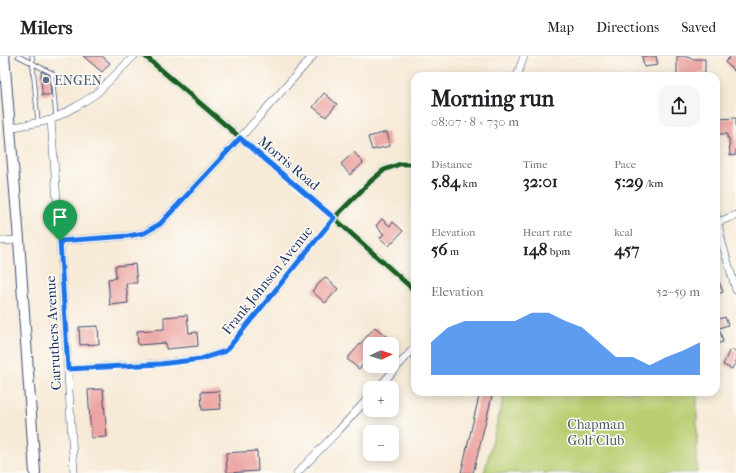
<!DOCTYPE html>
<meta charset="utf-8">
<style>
:root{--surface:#fff;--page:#f6f6f6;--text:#202124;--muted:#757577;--line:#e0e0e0;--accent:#1a73e8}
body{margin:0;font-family:"IM FELL French Canon",serif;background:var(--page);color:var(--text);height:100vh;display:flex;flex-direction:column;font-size:15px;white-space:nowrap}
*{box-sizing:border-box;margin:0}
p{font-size:13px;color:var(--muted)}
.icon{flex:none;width:22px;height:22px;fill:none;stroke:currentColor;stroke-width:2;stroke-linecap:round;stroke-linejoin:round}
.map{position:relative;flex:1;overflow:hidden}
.drawer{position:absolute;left:411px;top:16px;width:309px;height:324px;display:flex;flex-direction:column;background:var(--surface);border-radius:12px;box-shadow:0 2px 10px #0003}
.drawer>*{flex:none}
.needle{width:26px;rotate:86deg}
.tools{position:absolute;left:363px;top:281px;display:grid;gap:8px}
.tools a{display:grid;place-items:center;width:36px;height:36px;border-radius:8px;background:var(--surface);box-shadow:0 2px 10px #0003;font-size:20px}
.pin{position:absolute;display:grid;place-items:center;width:34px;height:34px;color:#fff;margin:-41px -17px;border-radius:50% 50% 50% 0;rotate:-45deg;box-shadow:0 0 4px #0007}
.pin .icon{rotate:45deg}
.round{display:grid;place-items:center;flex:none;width:42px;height:42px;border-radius:12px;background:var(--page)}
.headline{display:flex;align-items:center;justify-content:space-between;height:68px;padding:0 20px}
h1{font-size:22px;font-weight:700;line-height:30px}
.stats{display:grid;grid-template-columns:repeat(3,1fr);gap:6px;height:68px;padding:4px 20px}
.stats div{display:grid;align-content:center}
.stats b{font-size:17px;font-weight:700}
.stats small{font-size:11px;font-weight:400}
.stats p{font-size:11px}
.chart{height:112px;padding:8px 20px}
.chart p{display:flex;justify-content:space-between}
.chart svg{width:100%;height:72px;margin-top:4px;fill:var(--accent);opacity:.7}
header{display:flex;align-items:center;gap:24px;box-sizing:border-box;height:56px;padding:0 20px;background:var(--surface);border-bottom:1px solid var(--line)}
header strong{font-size:19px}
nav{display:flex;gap:22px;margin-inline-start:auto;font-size:14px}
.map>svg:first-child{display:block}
.green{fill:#b9ce71;stroke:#6a7e68}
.building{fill:#eca5a2}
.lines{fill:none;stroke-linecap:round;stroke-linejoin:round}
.lane-casing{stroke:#3c4b70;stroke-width:5}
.street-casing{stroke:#3c4b70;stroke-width:8}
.primary-casing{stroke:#3c4b70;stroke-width:12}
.lane{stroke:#fff;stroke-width:3.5}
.street{stroke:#fff;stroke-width:7}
.primary{stroke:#fff;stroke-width:10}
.cycleway-casing{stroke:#fdfcf7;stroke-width:8}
.cycleway{stroke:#1b5e20;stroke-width:5}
.route-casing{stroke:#fff;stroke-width:8}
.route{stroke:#1a73e8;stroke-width:5}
.service-dot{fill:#5c6f8a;stroke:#fdfcf7;stroke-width:1.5}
.labels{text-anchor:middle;stroke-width:3;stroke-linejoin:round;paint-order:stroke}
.service-label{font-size:14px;fill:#4e5e75;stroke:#fdfcf7;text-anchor:start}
.street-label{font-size:14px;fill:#1b2f5e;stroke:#fdfcf7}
.park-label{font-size:14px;fill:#4a5f64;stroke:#fdfcf7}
</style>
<header>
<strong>Milers</strong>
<nav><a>Map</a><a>Directions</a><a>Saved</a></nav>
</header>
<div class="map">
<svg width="736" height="417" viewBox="0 0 736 417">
<rect width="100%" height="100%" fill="#fdfcf7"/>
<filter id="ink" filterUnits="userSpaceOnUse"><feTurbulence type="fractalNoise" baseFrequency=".025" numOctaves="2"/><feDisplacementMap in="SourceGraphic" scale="8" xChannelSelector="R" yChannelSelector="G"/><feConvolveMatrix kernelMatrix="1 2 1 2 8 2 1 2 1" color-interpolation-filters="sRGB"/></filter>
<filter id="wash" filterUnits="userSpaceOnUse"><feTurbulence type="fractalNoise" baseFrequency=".012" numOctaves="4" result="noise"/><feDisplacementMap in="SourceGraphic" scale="16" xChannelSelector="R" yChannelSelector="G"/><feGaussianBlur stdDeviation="0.9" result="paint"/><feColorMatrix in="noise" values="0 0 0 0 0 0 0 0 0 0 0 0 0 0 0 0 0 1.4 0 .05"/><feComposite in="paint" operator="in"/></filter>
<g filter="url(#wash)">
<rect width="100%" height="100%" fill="#f7ead7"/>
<!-- green -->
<path class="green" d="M505,336h192v81h-213z"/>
<g id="blocks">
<!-- building -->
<g class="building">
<path d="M83,0h19l8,7 -8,9z"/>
<path d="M642,0h14l2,9 -14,2z"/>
<path d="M677,0h7l9,3h12v14h-7v3h-21z"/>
<path d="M731,0h5v17l-11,-11z"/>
<path d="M41,15l8,4 2,20h-9z"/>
<path d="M324,37l13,11 -11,13 -13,-10z"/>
<path d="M736,62v37l-6,1 -1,-18h-2v-4h-11v-15z"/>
<path d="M387,76l3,14 -18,4 -4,-13z"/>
<path d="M354,96l9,11 -13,12 -9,-11z"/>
<path d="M382,163l8,7 3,-4 10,9 -14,15 -9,-8 4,-4 -8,-8z"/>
<path d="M135,208l2,19h-11l2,20 -18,2 -2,-26 8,-1 -1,-12z"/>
<path d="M716,218l7,18 -7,3z"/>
<path d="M325,221l13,12 -13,14 -13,-12z"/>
<path d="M187,259l2,18 8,-1 1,14 -32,3v-6l-28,2 -1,-14 27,-2v-12z"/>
<path d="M725,261l3,8 -9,3 4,14 -7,2v-24z"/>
<path d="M98,270l1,18 -19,1 -1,-18z"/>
<path d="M375,271l13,11 -5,6h-13v12l-11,13 -12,-10z"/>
<path d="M730,293l6,2v10l-4,8 -9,-4z"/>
<path d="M103,333l4,48 -16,1 -3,-48z"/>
<path d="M219,335l2,18 -19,1 -1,-18z"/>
<path d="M480,336h13l-20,81h-12z"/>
<path d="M257,395l1,20 -31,2 -1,-20z"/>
</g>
</g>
</g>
<g filter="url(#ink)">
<use href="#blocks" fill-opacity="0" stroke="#3c4b70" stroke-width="1"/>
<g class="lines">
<!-- lane casing -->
<g class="lane-casing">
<g id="lane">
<path d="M18,0l34,17 4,44"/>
<path d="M32,0l6,66"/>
</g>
</g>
<!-- street casing -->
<g class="street-casing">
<g id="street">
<path d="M145,0l189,162 81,73"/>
<path d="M517,20l7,-20"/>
<path d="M51,64l9,121 14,232"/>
<path d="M9,72l42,-8 26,-14 20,-13 37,-37"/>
<path d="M716,159l7,31 13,44"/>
<path d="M716,167l20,-8"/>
<path d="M0,185l19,-1"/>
<path d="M60,185l68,-5 16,-3 16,-9 80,-86 73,-82"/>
<path d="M68,313l92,-6 41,-4 25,-8 108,-133 37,-37 13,-11 16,-6h15"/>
<path d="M378,332l37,-41"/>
<path d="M297,417l42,-43 31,-34"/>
</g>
</g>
<!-- primary casing -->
<g class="primary-casing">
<path id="primary" d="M4,0l15,184 16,233"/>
</g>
<!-- lane -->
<use href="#lane" class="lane"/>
<!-- street -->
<use href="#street" class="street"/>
<!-- primary -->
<use href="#primary" class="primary"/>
<!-- cycleway casing -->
<g class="cycleway-casing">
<g id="cycleway">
<path d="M145,0l189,162 81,73"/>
<path d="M68,313l92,-6 41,-4 25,-8 108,-133 37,-37 13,-11 16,-6h15"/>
</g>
</g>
<!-- cycleway -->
<use href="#cycleway" class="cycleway"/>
</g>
</g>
<g class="lines" filter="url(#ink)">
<!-- route casing -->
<g class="route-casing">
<path id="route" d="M240,82l94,80 -108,133 -25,8 -41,5 -92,5 -8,-128 68,-5 16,-3 16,-9z"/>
</g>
<!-- route -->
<use href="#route" class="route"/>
</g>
<!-- markers -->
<circle class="service-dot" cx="46" cy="24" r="4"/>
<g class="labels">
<!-- service labels -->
<g class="service-label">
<text x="54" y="29">ENGEN</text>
</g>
<!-- street labels -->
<g class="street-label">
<text transform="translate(289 107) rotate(40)" y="5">Morris Road</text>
<text transform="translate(267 224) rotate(-51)" y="5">Frank Johnson Avenue</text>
<text transform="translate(53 277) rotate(-93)" y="5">Carruthers Avenue</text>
</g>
<!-- park labels -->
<g class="park-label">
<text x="596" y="373">Chapman<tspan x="596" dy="16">Golf Club</tspan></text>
</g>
</g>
</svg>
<div class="tools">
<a><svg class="needle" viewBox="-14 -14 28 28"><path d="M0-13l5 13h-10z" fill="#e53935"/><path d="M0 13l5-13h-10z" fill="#757577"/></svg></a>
<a>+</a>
<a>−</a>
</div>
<div class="pin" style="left:60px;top:185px;background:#1e9e55"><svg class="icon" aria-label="arrive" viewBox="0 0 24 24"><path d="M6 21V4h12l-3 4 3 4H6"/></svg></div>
<section class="drawer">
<div class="headline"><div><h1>Morning run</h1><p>08:07 · 8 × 730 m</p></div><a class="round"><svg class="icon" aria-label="share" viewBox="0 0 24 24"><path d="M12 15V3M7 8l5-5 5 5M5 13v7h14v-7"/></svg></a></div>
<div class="stats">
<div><p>Distance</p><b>5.84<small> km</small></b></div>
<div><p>Time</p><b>32:01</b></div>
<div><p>Pace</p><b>5:29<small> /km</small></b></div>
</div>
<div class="stats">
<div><p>Elevation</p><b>56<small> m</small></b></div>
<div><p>Heart rate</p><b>148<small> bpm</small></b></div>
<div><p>kcal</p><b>457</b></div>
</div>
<div class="chart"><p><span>Elevation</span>52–59 m</p>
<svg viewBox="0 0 160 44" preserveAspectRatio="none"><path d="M0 44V24L10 15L20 11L30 11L40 11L50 11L60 6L70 6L80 11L90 15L100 24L110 33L120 33L130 38L140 33L150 29L160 24V44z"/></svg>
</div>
</section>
</div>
